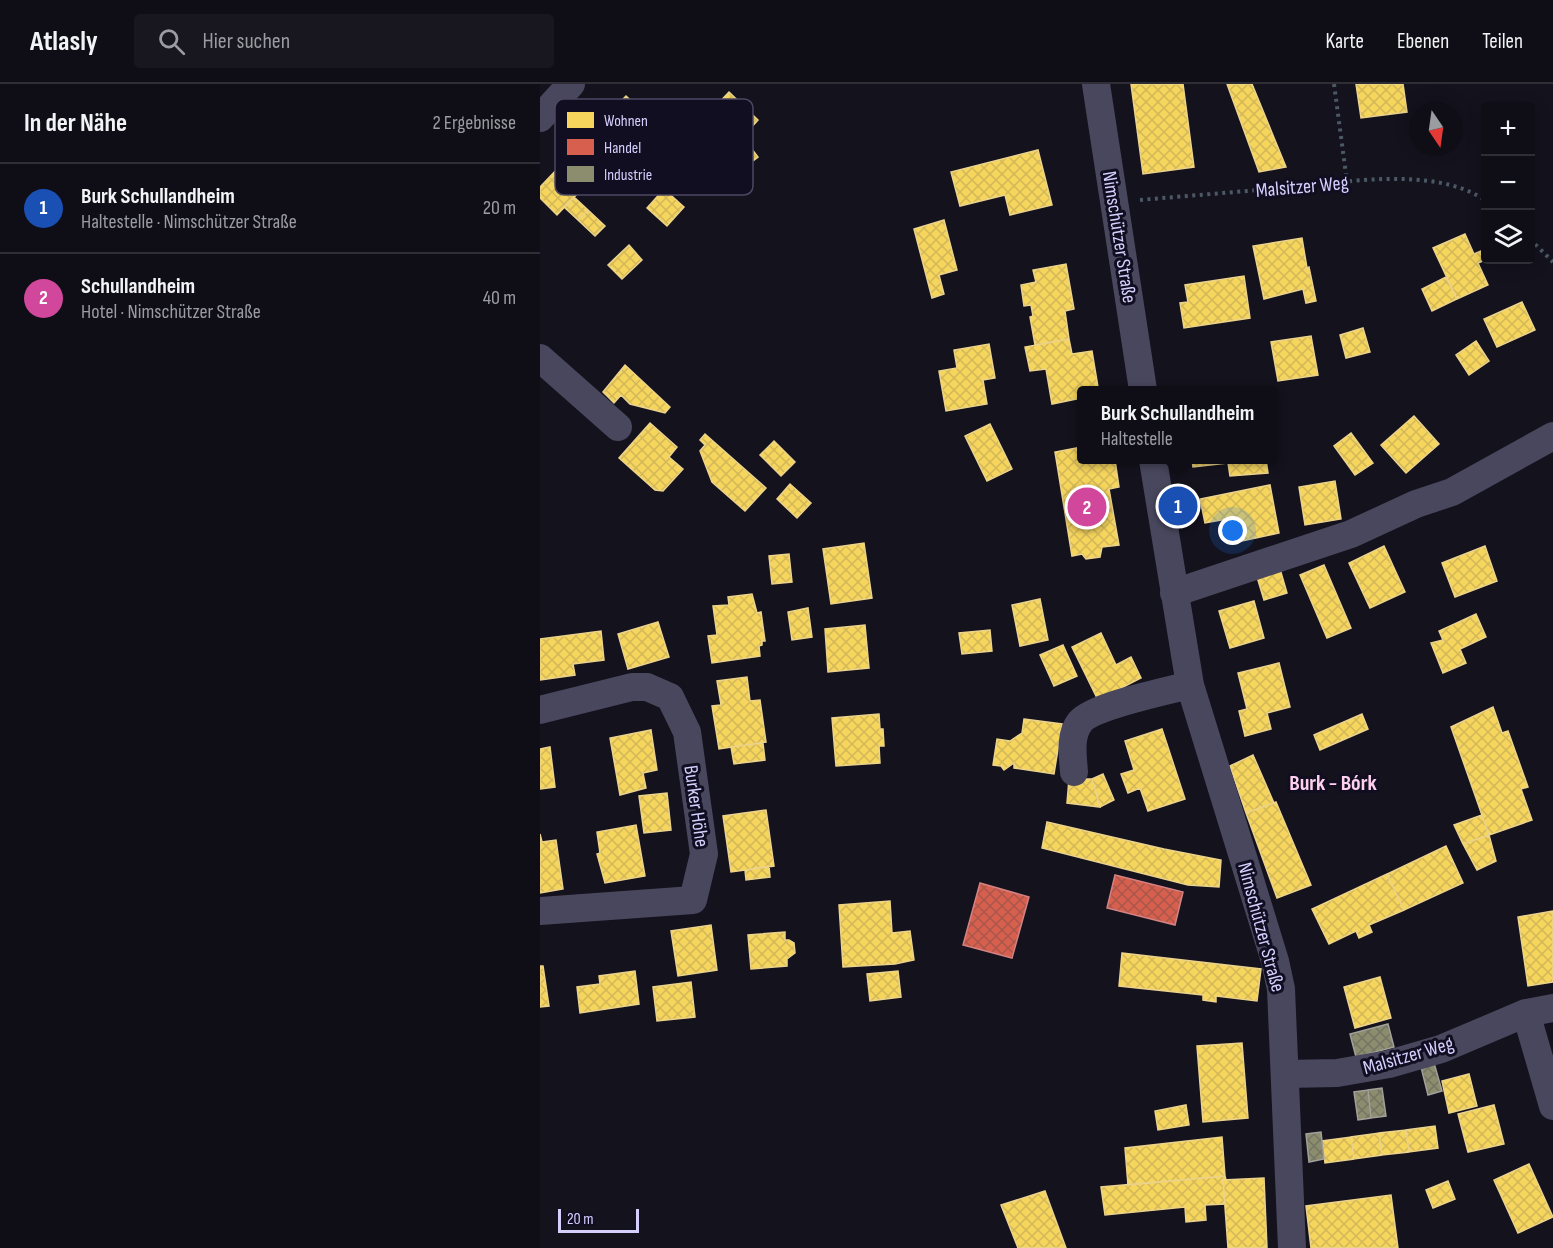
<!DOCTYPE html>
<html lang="de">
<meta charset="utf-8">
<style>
body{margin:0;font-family:"Sofia Sans Condensed",sans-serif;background:#18171f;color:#f1f3f6}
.controls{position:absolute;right:18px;top:18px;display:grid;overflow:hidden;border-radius:6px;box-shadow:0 3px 15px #0003}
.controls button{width:54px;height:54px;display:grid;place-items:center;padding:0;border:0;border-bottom:2px solid #2f2e35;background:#0f0e16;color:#f1f3f6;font:30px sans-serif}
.compass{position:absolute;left:869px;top:18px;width:54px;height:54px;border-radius:50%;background:#0f0e16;box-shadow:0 3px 15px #0003;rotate:167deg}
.scale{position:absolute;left:18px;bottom:15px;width:81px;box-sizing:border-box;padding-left:6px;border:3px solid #d5cffd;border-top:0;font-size:16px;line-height:21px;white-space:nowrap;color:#d5cffd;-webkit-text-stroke:4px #110e21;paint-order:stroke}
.you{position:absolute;left:693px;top:447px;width:21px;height:21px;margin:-15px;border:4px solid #fff;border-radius:50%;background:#1a73e8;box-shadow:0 0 0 9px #1a73e833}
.badge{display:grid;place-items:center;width:39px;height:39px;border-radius:50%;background:#918daf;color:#fff;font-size:20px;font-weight:700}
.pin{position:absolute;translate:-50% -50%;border:3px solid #fff;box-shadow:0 2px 6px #0006}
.popup{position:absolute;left:537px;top:302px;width:201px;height:78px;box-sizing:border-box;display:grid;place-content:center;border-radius:6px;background:#0f0e16;filter:drop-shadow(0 2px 4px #0005);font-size:20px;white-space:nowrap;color:#9b9ca1}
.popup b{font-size:22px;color:#f1f3f6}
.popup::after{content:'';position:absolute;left:50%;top:100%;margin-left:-12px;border:12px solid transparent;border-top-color:#0f0e16}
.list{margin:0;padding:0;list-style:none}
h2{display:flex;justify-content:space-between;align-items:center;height:78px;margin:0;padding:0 24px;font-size:26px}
h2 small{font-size:20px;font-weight:400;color:#9b9ca1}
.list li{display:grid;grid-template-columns:39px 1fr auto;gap:18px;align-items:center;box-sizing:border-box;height:90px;padding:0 24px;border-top:2px solid #2f2e35}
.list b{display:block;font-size:22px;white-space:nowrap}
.list p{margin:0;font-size:20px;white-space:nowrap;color:#9b9ca1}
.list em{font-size:20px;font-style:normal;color:#9b9ca1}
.icon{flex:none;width:33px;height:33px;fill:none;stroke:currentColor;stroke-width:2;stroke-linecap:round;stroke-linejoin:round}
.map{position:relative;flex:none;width:1013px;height:1164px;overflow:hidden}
header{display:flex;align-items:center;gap:36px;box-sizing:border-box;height:84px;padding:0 30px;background:#0f0e16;border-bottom:2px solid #2f2e35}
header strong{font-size:28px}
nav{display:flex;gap:33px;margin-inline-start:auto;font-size:21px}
.search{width:420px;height:54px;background:#18171f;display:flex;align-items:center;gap:15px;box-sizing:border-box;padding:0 21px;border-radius:6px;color:#9b9ca1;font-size:22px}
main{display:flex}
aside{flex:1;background:#0f0e16}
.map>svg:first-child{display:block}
.homes{fill:url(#homes-cross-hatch);stroke:#ecd38c;stroke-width:1.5}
.shops{fill:url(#shops-cross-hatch);stroke:#d68182;stroke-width:1.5}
.industry{fill:url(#industry-cross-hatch);stroke:#a2a099;stroke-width:1.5}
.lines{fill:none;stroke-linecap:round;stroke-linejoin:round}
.path{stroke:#4b5966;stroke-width:4;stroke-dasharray:3 4.5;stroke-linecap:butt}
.minor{stroke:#49475d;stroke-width:28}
.labels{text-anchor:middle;stroke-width:6;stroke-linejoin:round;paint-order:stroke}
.street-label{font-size:20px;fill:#d5cffd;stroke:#110e21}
.quarter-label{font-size:22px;font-weight:bold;fill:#fdd1ed;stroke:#110e21}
.key{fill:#110e21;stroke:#4c4863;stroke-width:1.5}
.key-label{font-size:16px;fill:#d5cffd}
</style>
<header>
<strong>Atlasly</strong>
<div class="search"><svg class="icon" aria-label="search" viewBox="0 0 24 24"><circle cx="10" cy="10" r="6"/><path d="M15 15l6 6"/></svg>Hier suchen</div>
<nav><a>Karte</a><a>Ebenen</a><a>Teilen</a></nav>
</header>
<main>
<aside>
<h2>In der Nähe<small>2 Ergebnisse</small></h2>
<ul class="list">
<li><span class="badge" style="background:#1a4fb4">1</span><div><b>Burk Schullandheim</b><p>Haltestelle · Nimschützer Straße</p></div><em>20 m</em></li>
<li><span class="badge" style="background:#d1479c">2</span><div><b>Schullandheim</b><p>Hotel · Nimschützer Straße</p></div><em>40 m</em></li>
</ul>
</aside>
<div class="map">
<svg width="1013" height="1164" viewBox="0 0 1013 1164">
<defs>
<pattern id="homes-cross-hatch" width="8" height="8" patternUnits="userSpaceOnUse" patternTransform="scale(1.5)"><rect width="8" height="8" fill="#f6d55c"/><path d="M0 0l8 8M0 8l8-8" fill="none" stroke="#d2b759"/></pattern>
<pattern id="shops-cross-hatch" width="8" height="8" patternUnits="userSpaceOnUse" patternTransform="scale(1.5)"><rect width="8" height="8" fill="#d6604d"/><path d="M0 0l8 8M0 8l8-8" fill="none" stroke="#a9564d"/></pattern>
<pattern id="industry-cross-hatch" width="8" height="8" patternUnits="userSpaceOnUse" patternTransform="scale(1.5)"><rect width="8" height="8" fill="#8c8c6e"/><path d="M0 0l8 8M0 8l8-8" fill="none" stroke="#757564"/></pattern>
</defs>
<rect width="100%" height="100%" fill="#14121d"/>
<path class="homes" d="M591 0H643L654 83 603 90Z
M687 0H712L746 83 719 88Z
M816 0H863L867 28 821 34Z
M189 8 218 36 199 57 169 29Z
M86 12 110 34 81 64 57 42Z
M103 41 130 67 119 79 92 53Z
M208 60 218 73 171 109 161 95Z
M498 66 512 121 470 131 465 111 420 122 411 88Z
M130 67 144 80 133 92 119 79Z
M19 83 42 105 17 131 0 114V103Z
M124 105 144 123 127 142 107 124Z
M34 113 48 126 38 136 24 123Z
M48 126 65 142 55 152 38 136Z
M404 136 417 186 399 191 404 210 392 214 374 145Z
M925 150 934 170 941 167 945 176 938 179 948 201 917 215 893 164Z
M762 154 767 184 769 183 776 217 766 219 763 205 724 215 713 162Z
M89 161 102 176 82 195 68 181Z
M526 180 534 225 525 227 529 255 495 261 490 233 493 232 491 221 484 222 481 201 496 198 493 186Z
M704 192 710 234 644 244 640 219 648 218 645 201Z
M906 193 917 215 892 227 882 205Z
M982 218 995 246 957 263 944 235Z
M823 244 830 268 806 274 800 251Z
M771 252 778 291 738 297 731 258Z
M529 255 532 270 552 267 558 303 551 304V306H542V314L512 320 506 285 490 287 485 263Z
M936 257 949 277 929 291 916 271Z
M449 260 455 294 443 296 447 320 406 327 399 287 417 284 414 266Z
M85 281 130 323 125 329 90 320 81 311 74 319 63 308Z
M874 332 899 360 866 389 841 361Z
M110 339 137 363 129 373 143 385 123 407 115 406 79 374Z
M450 340 472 385 447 397 425 352Z
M811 349 833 379 815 391 794 362Z
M165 350 226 404 205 427 172 398 160 367 165 361 160 356Z
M234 357 255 378 241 392 220 371Z
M542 363V376H575L579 403 569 405 579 461 562 463 560 473 546 475 542 470 532 472 515 368Z
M652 376H726L728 389 690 392 688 379 653 383Z
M795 397 801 435 765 441 759 403Z
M250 400 271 419 257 434 237 415Z
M730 401 739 449 692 459 687 435 665 439 660 415Z
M324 459 332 514 291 520 283 465Z
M844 462 865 508 830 524 809 479Z
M945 462 957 497 915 513 902 479Z
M249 470 252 498 232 500 229 472Z
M784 481 811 544 787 554 760 491Z
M740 485 747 509 724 516 717 493Z
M212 510 217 529 221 528 225 557H222V561L219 562 220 572 172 579 168 552 177 551 173 522 189 521 188 513Z
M500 515 508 556 480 562 472 521Z
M714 517 724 554 690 564 679 527Z
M268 524 272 553 252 556 248 528Z
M936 530 946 553 920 565 926 579 903 589 891 559 903 556 899 547Z
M118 538 129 573 88 585 78 550Z
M325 541 329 584 288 588 285 545Z
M450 546 452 567 422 570 419 549Z
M61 547 64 576 33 580 35 591 0 596V555Z
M561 549 576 581 591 573 601 594 558 616 532 563Z
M523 561 537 592 514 602 500 571Z
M739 579 750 623 727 629 731 645 705 652 699 627 707 625 698 589Z
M207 593 210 617 220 616 226 658 179 665 172 622 181 621 177 597Z
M953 623 962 649 968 647 988 703 981 705 992 736 949 751 911 643Z
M339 630 340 645H343L344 662H339L340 679 296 682 292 634Z
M822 630 828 645 780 666 774 651Z
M484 635 522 640 514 690 474 684V679L464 686 461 682 453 681 457 655 470 657 482 649Z
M622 645 645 715 608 727 600 704 588 709 581 690 594 686 585 657Z
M111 646 117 686 103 689 106 704 80 711 70 654Z
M223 659 225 676 194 680 191 663Z
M10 663 15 703 0 705V665Z
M713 671 734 719 706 729 690 682Z
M563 690 574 716 560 723 552 695Z
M529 695H552L560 723 527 719Z
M127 709 131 746 104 749 99 712Z
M736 718 771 801 737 814 706 729Z
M226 726 234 782 191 788 183 732Z
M942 731 949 751 923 760 914 741Z
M507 738 624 765 681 776 679 803 648 801 502 764Z
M96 741 105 792 65 799 57 770 60 769 57 748Z
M0 750 2 758 16 756 23 805 0 809Z
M949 751 956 777 937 786 923 760Z
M906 762 923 799 864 826 847 790Z
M229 782 230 793 206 796 205 786Z
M847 790 864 826 829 841 832 848 819 854 816 847 789 860 772 825Z
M350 817 352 849 370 847 374 876 355 880 303 883 299 821Z
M1013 827V898L988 902 978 833Z
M171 841 177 886 138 892 131 847Z
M245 848V856H249L254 859 255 869 247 875V882L211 885 208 851Z
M582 869 721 885 717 917 676 912V918L663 916V911L579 902Z
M0 882H3L9 922 0 923Z
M95 887 99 920 40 929 37 903 60 900 59 892Z
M358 887 361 913 330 917 327 890Z
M840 893 851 934 815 944 804 903Z
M151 898 155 933 117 937 113 903Z
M702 959 708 1034 663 1038 657 962Z
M929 990 937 1022 909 1029 902 997Z
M646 1021 649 1041 618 1046 615 1027Z
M954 1021 964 1060 928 1068 918 1030Z
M895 1042 898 1064 869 1068 866 1046Z
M866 1046 869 1068 842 1071 839 1049Z
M839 1049 842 1071 814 1075 811 1053Z
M682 1053 685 1092 588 1101 585 1064Z
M811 1053 814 1075 785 1079 782 1057Z
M989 1080 1013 1133 978 1149 954 1096Z
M685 1092 686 1096H683L685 1120 665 1121 666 1136 646 1138 645 1123 565 1131 561 1103Z
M724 1094 727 1164H688L683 1096Z
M908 1097 915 1115 893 1124 886 1106Z
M505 1107 526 1164H478L461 1121Z
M851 1111 858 1164H771L766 1122Z"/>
<path class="shops" d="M575 791 643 808 635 841 567 824Z
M440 799 489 813 472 874 423 861Z"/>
<path class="industry" d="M848 940 854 963 816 973 810 950Z
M894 979 902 1007 888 1011 881 983Z
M842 1004 846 1032 831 1034 828 1006Z
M828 1006 831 1034 818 1036 814 1008Z
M781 1048 784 1075 769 1078 766 1050Z"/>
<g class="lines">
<path class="path" d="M794 0 807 98
M600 116C647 112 695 108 742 104 803 99 892 81 945 116
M990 155 1013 178"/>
<path class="minor" d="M556 0 603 306
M0 34 31 0
M0 274 78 343
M613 376 650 601 735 877 741 905 752 1164
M634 509 811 450 876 420 912 408 1013 352
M0 626 92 603H107L130 613 147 648 164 770 153 816 0 827
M534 688C533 673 529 652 540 638 553 622 627 607 650 601
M986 929 1013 1022
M745 990 797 989 849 980 901 965 986 929 1013 924"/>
</g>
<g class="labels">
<g class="street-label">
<text transform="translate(762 102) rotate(-5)" y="7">Malsitzer Weg</text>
<text transform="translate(580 153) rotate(81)" y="7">Nimschützer Straße</text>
<text transform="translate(157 722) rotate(82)" y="7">Burker Höhe</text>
<text transform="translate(722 843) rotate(75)" y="7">Nimschützer Straße</text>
<text transform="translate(868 971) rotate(-16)" y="7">Malsitzer Weg</text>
</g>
<g class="quarter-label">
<text x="793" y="706">Burk - Bórk</text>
</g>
</g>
<rect x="15" y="15" width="198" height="96" rx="9" class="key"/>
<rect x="27" y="28" width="27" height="16" fill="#f6d55c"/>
<rect x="27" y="55" width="27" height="16" fill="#d6604d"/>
<rect x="27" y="82" width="27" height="16" fill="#8c8c6e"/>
<g class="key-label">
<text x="64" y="42">Wohnen</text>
<text x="64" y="69">Handel</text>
<text x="64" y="96">Industrie</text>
</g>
</svg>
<div class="controls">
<button>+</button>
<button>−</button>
<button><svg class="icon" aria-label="layers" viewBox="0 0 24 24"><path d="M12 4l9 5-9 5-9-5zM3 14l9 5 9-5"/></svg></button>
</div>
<svg class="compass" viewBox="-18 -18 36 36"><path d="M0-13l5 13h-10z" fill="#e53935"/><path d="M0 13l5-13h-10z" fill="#9b9ca1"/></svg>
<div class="scale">20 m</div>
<div class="you"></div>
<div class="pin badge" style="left:638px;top:422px;background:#1a4fb4">1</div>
<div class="popup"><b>Burk Schullandheim</b>Haltestelle</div>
<div class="pin badge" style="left:547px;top:423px;background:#d1479c">2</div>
</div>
</main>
